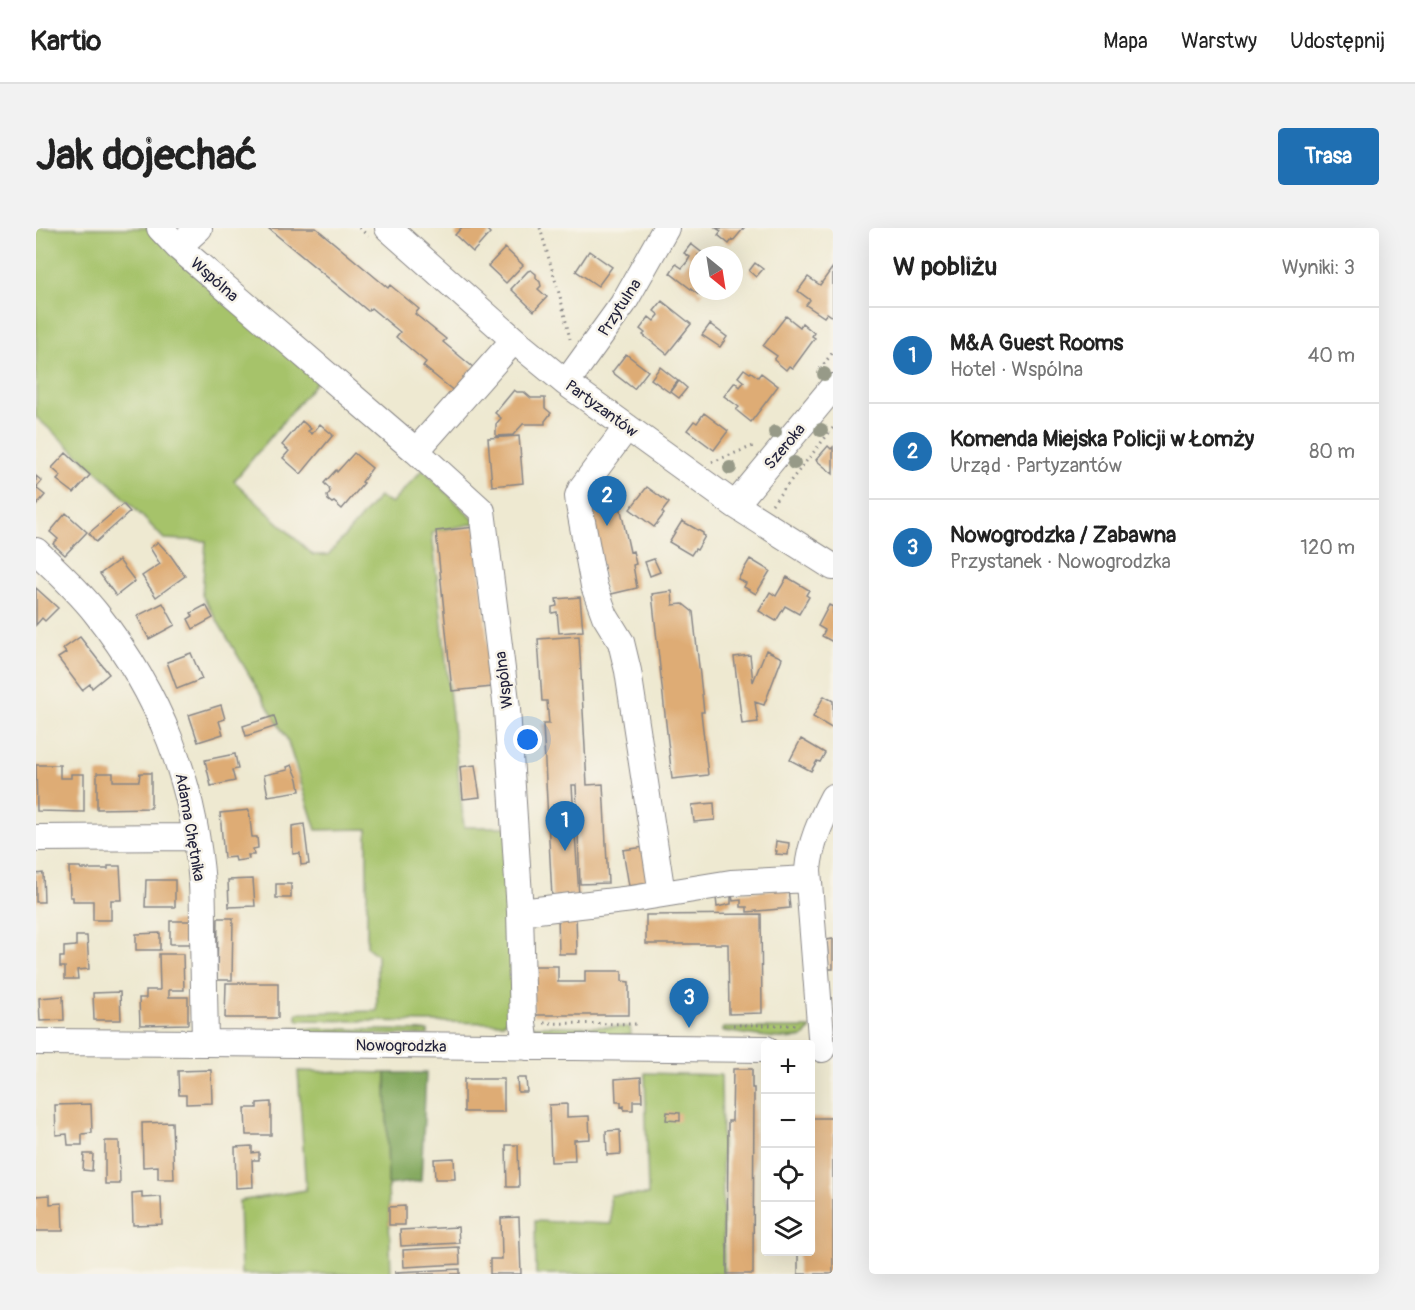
<!DOCTYPE html>
<html lang="pl">
<meta charset="utf-8">
<style>
body{margin:0;font-family:Pangolin,sans-serif;background:#f2f2f2;color:#222}
.controls{position:absolute;right:18px;bottom:18px;display:grid;overflow:hidden;border-radius:6px;box-shadow:0 6px 24px #0002}
.controls button{width:54px;height:54px;display:grid;place-items:center;padding:0;border:0;border-bottom:2px solid #e0e0e0;background:#fff;color:#222;font:30px sans-serif}
.compass{position:absolute;left:653px;top:18px;width:54px;height:54px;border-radius:50%;background:#fff;box-shadow:0 6px 24px #0002;rotate:150deg}
.you{position:absolute;left:492px;top:512px;width:21px;height:21px;margin:-15px;border:4px solid #fff;border-radius:50%;background:#1a73e8;box-shadow:0 0 0 9px #1a73e833}
.badge{display:grid;place-items:center;width:39px;height:39px;border-radius:50%;background:#1f6fb2;color:#fff;font-size:20px;font-weight:700}
.pin{position:absolute;translate:-50% -50px;filter:drop-shadow(0 2px 3px #0008)}
.pin::after{content:'';position:absolute;top:32px;width:21px;height:18px;background:inherit;clip-path:polygon(0 0,100% 0,50% 100%)}
.list{margin:0;padding:0;list-style:none}
h2{display:flex;justify-content:space-between;align-items:center;height:78px;margin:0;padding:0 24px;font-size:26px}
h2 small{font-size:20px;font-weight:400;color:#767676}
.list li{display:grid;grid-template-columns:39px 1fr auto;gap:18px;align-items:center;box-sizing:border-box;height:96px;padding:0 24px;border-top:2px solid #e0e0e0}
.list b{display:block;font-size:22px;white-space:nowrap}
.list p{margin:0;font-size:20px;white-space:nowrap;color:#767676}
.list em{font-size:20px;font-style:normal;color:#767676}
.icon{flex:none;width:33px;height:33px;fill:none;stroke:currentColor;stroke-width:2;stroke-linecap:round;stroke-linejoin:round}
.map{position:relative;flex:none;width:797px;height:1046px;overflow:hidden;border-radius:6px}
header{display:flex;align-items:center;gap:36px;box-sizing:border-box;height:84px;padding:0 30px;background:#fff;border-bottom:2px solid #e0e0e0}
header strong{font-size:28px}
nav{display:flex;gap:33px;margin-inline-start:auto;font-size:21px}
.intro{display:flex;align-items:center;justify-content:space-between;box-sizing:border-box;height:144px;padding:0 36px}
h1{margin:0;font-size:42px}
.button{padding:15px 27px;border-radius:6px;background:#1f6fb2;color:#fff;font-size:21px;font-weight:700}
main{display:flex;gap:36px;padding:0 36px}
aside{flex:1;background:#fff;border-radius:6px;box-shadow:0 6px 24px #0002}
.map>svg:first-child{display:block}
.green{fill:#a6c36b;stroke:#647253;stroke-width:1.5}
.forest{fill:#84a95f;stroke:#53664d;stroke-width:1.5}
.building{fill:#deac75}
.lines{fill:none;stroke-linecap:round;stroke-linejoin:round}
.minor-casing{stroke:#888686;stroke-width:28}
.path{stroke:#888686;stroke-width:3;stroke-dasharray:1.5 4.5;stroke-linecap:butt}
.minor{stroke:#fff;stroke-width:26}
.tree{fill:#979a88}
.labels{text-anchor:middle;stroke-width:5;stroke-linejoin:round;paint-order:stroke}
.street-label{font-size:16px;fill:#22223b;stroke:#f7f3e8}
</style>
<header>
<strong>Kartio</strong>
<nav><a>Mapa</a><a>Warstwy</a><a>Udostępnij</a></nav>
</header>
<div class="intro"><h1>Jak dojechać</h1><a class="button">Trasa</a></div>
<main>
<div class="map">
<svg width="797" height="1046" viewBox="0 0 797 1046">
<rect width="100%" height="100%" fill="#f7f3e8"/>
<filter id="ink" filterUnits="userSpaceOnUse"><feTurbulence type="fractalNoise" baseFrequency=".0167" numOctaves="2"/><feDisplacementMap in="SourceGraphic" scale="12" xChannelSelector="R" yChannelSelector="G"/><feConvolveMatrix kernelMatrix="1 2 1 2 8 2 1 2 1" color-interpolation-filters="sRGB"/></filter>
<filter id="wash" filterUnits="userSpaceOnUse"><feTurbulence type="fractalNoise" baseFrequency=".008" numOctaves="4" result="noise"/><feDisplacementMap in="SourceGraphic" scale="24" xChannelSelector="R" yChannelSelector="G"/><feGaussianBlur stdDeviation="1.35" result="paint"/><feColorMatrix in="noise" values="0 0 0 0 0 0 0 0 0 0 0 0 0 0 0 0 0 1.4 0 .05"/><feComposite in="paint" operator="in"/></filter>
<g filter="url(#wash)">
<rect width="100%" height="100%" fill="#eee9d1"/>
<path class="green" d="M0 0H112L282 152 198 253 277 327H292L343 269 356 275 387 241 441 295 396 304 428 599H472L479 786 467 795 261 792V785L341 783V727L331 719V601L280 602 251 511 166 367 170 313 128 311 76 257 0 189Z
M496 798 594 799 595 805 594 807 577 809 502 806Z
M255 800 392 803V807L257 806 255 803Z
M687 800H775C773 802 771 806 769 808 757 815 702 805 686 803Z
M262 843 350 845 352 957 355 1046H205L203 973 270 962Z
M609 845 685 847 688 1046H500L499 993 575 996 574 967H612Z"/>
<path class="forest" d="M350 845H390L385 953 352 957Z"/>
<g id="blocks">
<path class="building" d="M232 0H280L352 60 354 57 383 81 379 86 410 111 407 114 438 140 419 164 387 138 390 134 360 109 364 104 335 80 332 83Z
M425 0H449L454 5 437 24 419 7Z
M680 0H708L697 13 696 12 693 16 682 7 685 3Z
M655 16 669 27H662V63H668L664 68 634 45 640 36 646 40 651 34 654 29 648 25Z
M469 20 487 37 470 55 452 38Z
M553 23 576 39 562 58 540 43Z
M719 35 727 41 720 49 713 43Z
M797 39V89L791 85 788 89 770 77 774 72 762 63 772 49 784 57Z
M495 42 500 46V50L504 54 505 58 502 61 511 69 498 83 475 61 492 43Z
M626 73 655 96 631 126 607 107 609 105 604 101 613 89 618 93 623 87 618 83Z
M750 88 764 99 766 95 778 105 776 108 779 110 757 140 753 138 750 142 738 132 741 128 727 118Z
M674 96 691 109 684 119 666 107Z
M590 126 612 143 598 161 576 144Z
M624 139 642 153 633 164 615 151Z
M708 141 714 145 715 144 722 149 725 145 742 158 715 194 700 182 703 179 688 168 699 154 704 159 708 154 702 149Z
M643 153 651 160 643 170 635 164Z
M478 162 481 164H488L495 170H509V180L515 185 509 193V196H487L477 207 460 208V196L465 190 459 185Z
M668 185 692 203 678 222 651 202 658 193 661 195Z
M266 193 275 201 272 203 276 206 284 196 297 207 265 246 247 230 253 223 246 217Z
M483 208 487 255 456 258 452 210Z
M792 218 795 221 797 219V246L780 232Z
M30 225 54 247 38 265 21 252 25 248 16 240Z
M318 225 336 240 326 254 328 255 306 281 298 274 296 275 292 272 291 268 294 264 293 260 288 255 300 242 301 244Z
M0 248 6 253 0 260 9 267 0 278Z
M611 259 633 275 626 284 628 286 618 299 594 281Z
M581 264 594 324 597 323 600 336 597 337 601 360 571 367 550 271Z
M87 276 94 284 60 314 53 305Z
M30 285 51 304 29 327 17 316 22 311 14 304Z
M646 293 667 305V307L669 308 661 322 659 321 655 327 633 314Z
M440 299 456 459 416 463 400 303Z
M122 314 135 328 149 348 120 369 106 348 124 336 114 320Z
M618 331 624 344 614 348 609 334Z
M714 331 734 343 720 366 708 359 710 355 702 351Z
M83 332 99 353 80 368 64 346Z
M751 349 773 362 770 367 773 369 763 386 749 378 740 393 723 383 734 364 740 368Z
M0 360 22 380 9 393 6 390 0 397Z
M636 363 637 377 647 376 657 384 668 484H665L672 547 636 551 616 366Z
M544 369 547 403 523 405 521 384 516 385V379L521 378 520 371Z
M127 375 139 397 113 411 101 388Z
M170 377 177 390 157 401 152 391 157 388 155 385Z
M793 377 797 379V414L786 408 789 402 782 398Z
M543 408 551 557 567 556 572 655 544 656 540 557H536L543 668 516 669 507 496H513L511 473H506L502 411Z
M44 409 73 446 56 460 54 456 46 462 22 430 30 425 27 421Z
M730 422 746 430 728 477 719 474 722 494 706 496 698 429 714 427 717 454Z
M155 425 166 451 141 461 131 434Z
M788 468 797 473V501L777 489Z
M185 477 189 491 183 493 187 506 162 514 153 487Z
M238 488 241 498 210 508 207 498Z
M765 511 789 525 784 534 781 533 775 543 754 532Z
M199 526 202 541 196 542 199 553 175 558 169 532Z
M0 537H24V550H35V546H48V584L1 583Z
M256 537 262 551 264 563 232 568 228 547 252 542 251 539Z
M439 537 444 569 427 571 424 539Z
M61 545H77V553H103L104 545H115V580L61 581Z
M678 575 679 592 658 594 656 577Z
M213 582 216 609H221L222 620 217 621 218 627H212L213 631 200 633 199 629 188 630 184 585Z
M268 596 273 636 265 637 264 625 257 626 256 598Z
M740 613 753 615 752 627 740 626 741 623H739Z
M609 619 615 655 593 658 587 622Z
M72 638H84L86 672H75V692H57V673H37V669H34L33 639H44L45 641H72Z
M7 645 8 674H0V646Z
M217 651 219 678 193 679 192 652Z
M110 652H139V679H109Z
M240 656H255V670H240Z
M752 660 754 680 711 684V679H705V672L697 673 696 666Z
M695 667V676L681 679 680 669Z
M522 685H540L541 726H523Z
M725 686 726 785 693 786 692 716H610V687Z
M182 690H197L196 752H181Z
M134 693H155V716H134Z
M124 705V722H100V706Z
M40 708H51L53 741 41 742 42 751H29V739H24V729H28V719L40 718Z
M797 711V741H793L791 712Z
M123 726H147L148 762H133V769H152V796L104 797 103 770H110V762H124Z
M497 738H522V754H549V743H586V753L593 754V787H497Z
M190 755H242V790H189Z
M84 764 85 792H58L57 765Z
M27 768 28 792 4 793 3 770Z
M697 841H716V860H718L717 1046H691L692 893H696Z
M175 842 176 875 150 876V867H143L142 843Z
M605 849 606 873H597V882H588V878L585 879V874H580L579 851Z
M481 850H490L491 864H482Z
M428 851H468V884H428Z
M235 874V907H210L209 880H221V875Z
M55 876 56 905 46 906V917H32L31 906 20 907 19 877Z
M531 876V889L553 888 554 911 538 912 539 933 515 934 513 877Z
M631 884 644 885V893L630 892Z
M774 890H797V1046H762V1024H774Z
M136 894 138 951H122V938L107 939 106 895Z
M584 902 585 926 571 927 570 903Z
M69 913H83L84 956H69Z
M470 917H482L483 959H471Z
M216 918V925L223 924V932H216L217 959 200 960 199 919Z
M48 926H57L56 943 47 942Z
M418 930 419 951H399L398 931Z
M106 964V970L125 969 126 996 97 997 96 965Z
M14 967V976L26 975 27 1003H0V968Z
M369 978V997H353V979Z
M483 989 485 1046H454V1031H466L465 990Z
M422 999 423 1015 365 1018 364 1002Z
M423 1019 424 1036 368 1039 367 1022Z
M424 1041V1046H359V1044Z"/>
</g>
</g>
<g filter="url(#ink)">
<use href="#blocks" fill-opacity="0" stroke="#888686" stroke-width="1.5"/>
<g class="lines">
<g class="minor-casing">
<path id="minor" d="M124 0 142 19 163 0
M352 0 485 118 530 155 699 277 797 339
M142 19 380 223 446 283 471 481 484 684 487 795 490 819
M530 155 587 76 630 0
M591 199 545 261 542 268 543 277 558 358 569 388 585 414 592 443 626 666
M380 223 478 112
M699 277 797 159
M0 323C21 343 42 362 60 385 124 466 158 553 166 656 167 672 167 689 167 706 168 742 168 778 169 815
M0 610 160 609
M484 684 596 671 695 655 772 651
M0 814 169 815 730 821
M786 821 772 642C774 616 785 592 797 569"/>
</g>
<path class="path" d="M323 0 332 8
M504 0 525 72 534 111
M784 141 797 124
M676 234 720 217
M736 276 797 200
M508 795 600 796V800
M697 797H762"/>
<use href="#minor" class="minor"/>
</g>
<g class="tree">
<circle cx="788" cy="146" r="7"/>
<circle cx="785" cy="202" r="7"/>
<circle cx="739" cy="204" r="7"/>
<circle cx="758" cy="235" r="7"/>
<circle cx="694" cy="240" r="7"/>
</g>
</g>
<g class="labels">
<g class="street-label">
<text transform="translate(179 51) rotate(41)" y="6">Wspólna</text>
<text transform="translate(583 79) rotate(-57)" y="6">Przytulna</text>
<text transform="translate(566 180) rotate(36)" y="6">Partyzantów</text>
<text transform="translate(748 218) rotate(-50)" y="6">Szeroka</text>
<text transform="translate(467 452) rotate(-97)" y="6">Wspólna</text>
<text transform="translate(155 599) rotate(80)" y="6">Adama Chętnika</text>
<text transform="translate(365 817) rotate(1)" y="6">Nowogrodzka</text>
</g>
</g>
</svg>
<div class="controls">
<button>+</button>
<button>−</button>
<button><svg class="icon" aria-label="locate" viewBox="0 0 24 24"><circle cx="12" cy="12" r="6"/><path d="M12 2v4M12 18v4M2 12h4M18 12h4"/></svg></button>
<button><svg class="icon" aria-label="layers" viewBox="0 0 24 24"><path d="M12 4l9 5-9 5-9-5zM3 14l9 5 9-5"/></svg></button>
</div>
<svg class="compass" viewBox="-18 -18 36 36"><path d="M0-13l5 13h-10z" fill="#e53935"/><path d="M0 13l5-13h-10z" fill="#767676"/></svg>
<div class="you"></div>
<div class="pin badge" style="left:529px;top:623px">1</div>
<div class="pin badge" style="left:571px;top:298px">2</div>
<div class="pin badge" style="left:653px;top:800px">3</div>
</div>
<aside>
<h2>W pobliżu<small>Wyniki: 3</small></h2>
<ul class="list">
<li><span class="badge">1</span><div><b>M&amp;A Guest Rooms</b><p>Hotel · Wspólna</p></div><em>40 m</em></li>
<li><span class="badge">2</span><div><b>Komenda Miejska Policji w Łomży</b><p>Urząd · Partyzantów</p></div><em>80 m</em></li>
<li><span class="badge">3</span><div><b>Nowogrodzka / Zabawna</b><p>Przystanek · Nowogrodzka</p></div><em>120 m</em></li>
</ul>
</aside>
</main>
